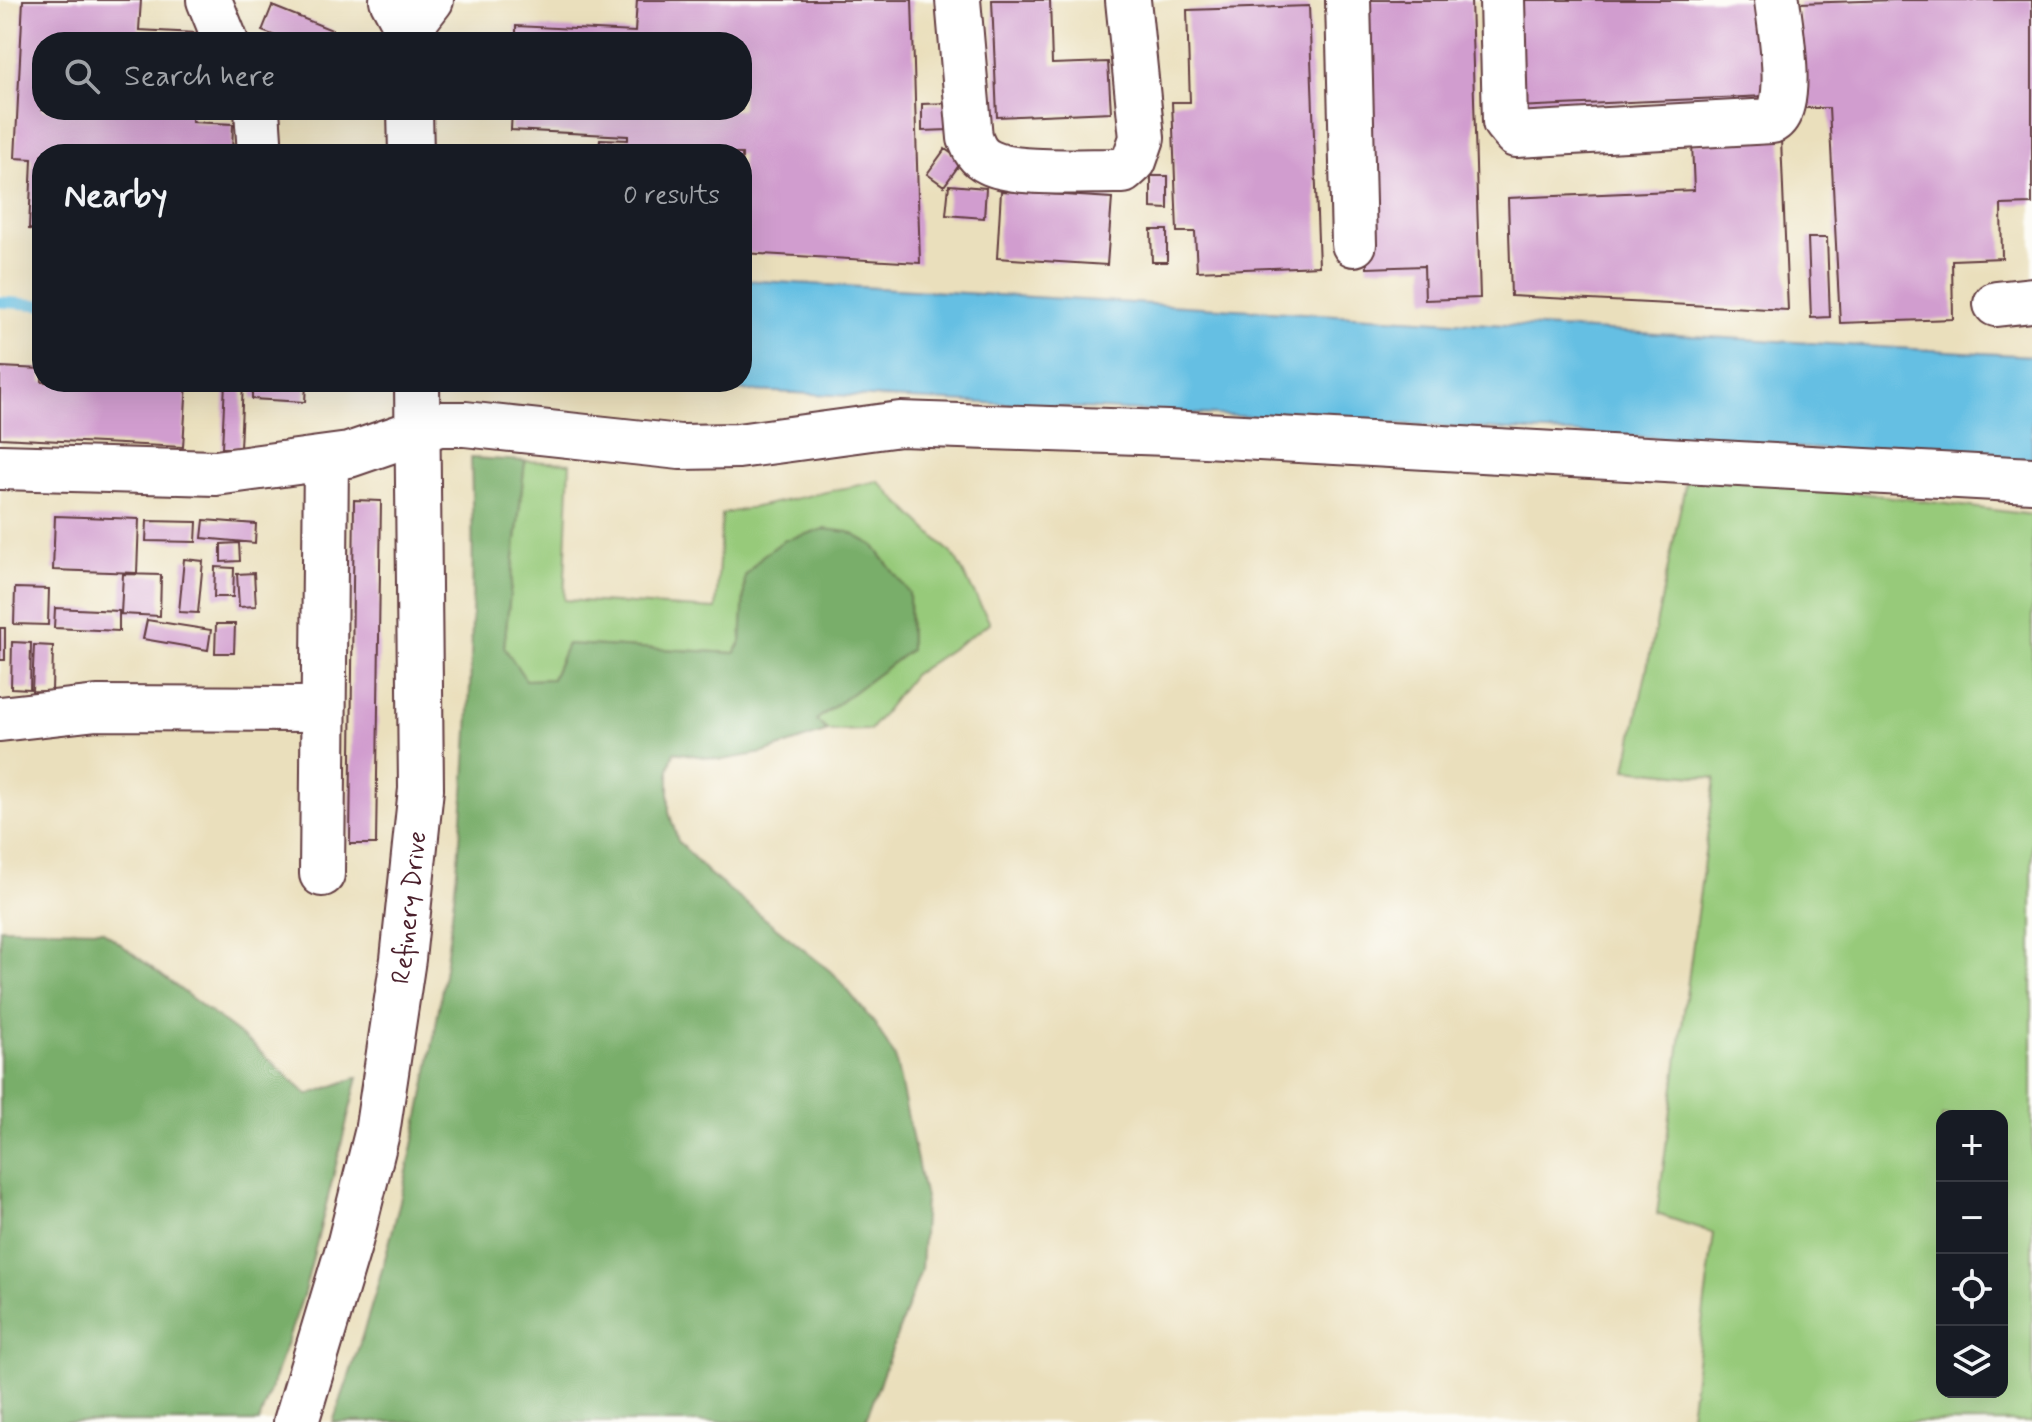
<!DOCTYPE html>
<meta charset="utf-8">
<style>
body{margin:0;font-family:Mynerve,sans-serif;background:#20242c;color:#f1f3f6}
.controls{position:absolute;right:24px;bottom:24px;display:grid;overflow:hidden;border-radius:16px;box-shadow:0 8px 32px #0002}
.controls button{width:72px;height:72px;display:grid;place-items:center;padding:0;border:0;border-bottom:2px solid #363941;background:#171b24;color:#f1f3f6;font:40px sans-serif}
.list{margin:0;padding:0;list-style:none}
h2{display:flex;justify-content:space-between;align-items:center;height:104px;margin:0;padding:0 32px;font-size:34px}
h2 small{font-size:26px;font-weight:400;color:#9ea1a6}
.icon{flex:none;width:44px;height:44px;fill:none;stroke:currentColor;stroke-width:2;stroke-linecap:round;stroke-linejoin:round}
.map{position:relative;flex:none;width:2032px;height:1422px;overflow:hidden}
.search{position:absolute;background:#171b24;box-shadow:0 8px 32px #0002;left:32px;top:32px;width:720px;height:88px;display:flex;align-items:center;gap:20px;box-sizing:border-box;padding:0 28px;border-radius:32px;color:#9ea1a6;font-size:30px}
.panel{position:absolute;background:#171b24;box-shadow:0 8px 32px #0002;left:32px;top:144px;width:720px;height:248px;border-radius:32px}
.map>svg:first-child{display:block}
.green{fill:#97ca7a;stroke:#707452;stroke-width:2;fill-rule:evenodd}
.forest{fill:#79ae6a;stroke:#62664a;stroke-width:2}
.water{fill:#65bfe3;stroke:#586f87;stroke-width:2}
.lines{fill:none;stroke-linecap:round;stroke-linejoin:round}
.stream{stroke:#65bfe3;stroke-width:11}
.building{fill:#d19dcf}
.minor-casing{stroke:#623c41;stroke-width:48}
.minor{stroke:#fff;stroke-width:44}
.labels{text-anchor:middle;stroke-width:6;stroke-linejoin:round;paint-order:stroke}
.street-label{font-size:26px;fill:#4a1f2b;stroke:#fdfcf7}
</style>
<div class="map">
<svg width="2032" height="1422" viewBox="0 0 2032 1422">
<rect width="100%" height="100%" fill="#fdfcf7"/>
<filter id="ink" filterUnits="userSpaceOnUse"><feTurbulence type="fractalNoise" baseFrequency=".0125" numOctaves="2"/><feDisplacementMap in="SourceGraphic" scale="16" xChannelSelector="R" yChannelSelector="G"/><feConvolveMatrix kernelMatrix="1 2 1 2 8 2 1 2 1" color-interpolation-filters="sRGB"/></filter>
<filter id="wash" filterUnits="userSpaceOnUse"><feTurbulence type="fractalNoise" baseFrequency=".006" numOctaves="4" result="noise"/><feDisplacementMap in="SourceGraphic" scale="32" xChannelSelector="R" yChannelSelector="G"/><feGaussianBlur stdDeviation="1.8" result="paint"/><feColorMatrix in="noise" values="0 0 0 0 0 0 0 0 0 0 0 0 0 0 0 0 0 1.4 0 .05"/><feComposite in="paint" operator="in"/></filter>
<g filter="url(#wash)">
<rect width="100%" height="100%" fill="#eadfbc"/>
<path class="green" d="M525 461 570 463 564 600 716 609 722 514 878 481 955 557 990 623 913 675 870 730 828 731 815 721 910 650 909 593 873 545 746 576 741 642 735 653 567 644 552 679 525 680 504 647Z
M1688 471 2032 515V1422H1689L1714 1233 1657 1214 1715 778 1626 769ZM1942 1116H2002V1392H1942Z"/>
<path class="forest" d="M471 458 525 461 504 647 526 680 552 679 567 644 735 653 741 642 745 576 762 556 785 540 824 529 849 532 873 545 909 593 910 650 816 720 828 731 763 753 722 760 674 752 669 769V812L678 841 707 872 835 975 875 1024 895 1057 925 1198 921 1270 865 1422H333C446 1112 481 785 471 458Z
M0 928 102 930 252 1044 308 1095 358 1077 304 1293 259 1422H0Z"/>
<path class="water" d="M742 280 2032 356V464L1643 437 578 382H742Z"/>
<g class="lines">
<path class="stream" d="M0 302 42 305"/>
</g>
<g id="blocks">
<path class="building" d="M23 0H141L139 30 196 33V42H42V110H192V122L233 124 232 154H42V230L29 229 32 159 15 158Z
M637 0H912L920 263 742 253V154H599L600 139 628 140V136L511 130 512 110H742V42H516V26L635 32Z
M992 0H1050L1052 64 1108 62 1111 112 997 117Z
M1358 0H1471L1480 298 1425 300 1424 266 1367 268Z
M1508 0H1762L1766 96 1513 107Z
M1895 0H2032V204L2001 205 2002 258 1952 260 1953 319 1840 323 1829 108H1802L1799 3Z
M272 6 332 30 327 42H291L262 31Z
M1309 6 1319 266 1197 271 1195 232H1177L1172 102H1190L1187 10Z
M949 103V130L922 131V104Z
M1781 139 1788 310 1511 296 1508 198 1694 190 1692 143Z
M945 149 962 161 944 186 927 174Z
M1151 176H1168V209L1151 208Z
M949 185 986 188 984 218 946 215Z
M1001 191 1112 198 1107 265 997 258Z
M1151 230H1167V262H1152Z
M1808 238H1827L1830 317 1811 318Z
M0 367 42 369V382H187L183 447 0 438Z
M225 382 243 383 240 448H222Z
M252 382 306 384 305 402 252 399Z
M354 500 381 501 376 844H350Z
M55 516 139 519 137 573 53 570Z
M204 520 256 524 255 543 202 538Z
M147 521 197 522 196 542 146 541Z
M239 543 240 561 221 562V544Z
M184 559 203 561 198 613 179 612Z
M215 567 234 568 233 597H214Z
M254 573 256 606 239 607 237 574Z
M123 574 161 575 160 616 121 614Z
M15 588 49 589 48 625 14 624Z
M55 608 119 611V631L54 628Z
M147 620 211 630 208 650 143 639Z
M216 624H235L234 653H215Z
M0 628H5V660H0Z
M12 642 31 643 30 689 11 688Z
M34 645 53 646 52 692 32 691Z"/>
</g>
</g>
<g filter="url(#ink)">
<use href="#blocks" fill-opacity="0" stroke="#623c41" stroke-width="2"/>
<g class="lines">
<g class="minor-casing">
<g id="minor">
<path d="M209 0 226 42"/>
<path d="M392 0 408 30 431 0"/>
<path d="M958 0 970 138C974 149 978 157 989 162 1016 176 1090 170 1123 171L1134 161 1142 138 1128 0"/>
<path d="M1348 0 1354 244"/>
<path d="M1502 0 1505 122 1516 135 1772 121C1795 107 1780 27 1777 0"/>
<path d="M257 110 260 154"/>
<path d="M410 110 411 154"/>
<path d="M1996 304 2032 300"/>
<path d="M0 467 216 473 349 455 439 424H465L680 447 738 446 900 424 1168 433 2032 480"/>
<path d="M0 719 97 708 323 709"/>
<path d="M322 874 326 459"/>
<path id="s1" d="M296 1422 350 1242 377 1133 403 959 421 789 417 382"/>
</g>
</g>
<use href="#minor" class="minor"/>
</g>
</g>
<g class="labels">
<g class="street-label">
<text dy="9" stroke="none"><textPath href="#s1" startOffset="528">Refinery Drive</textPath></text>
</g>
</g>
</svg>
<div class="controls">
<button>+</button>
<button>−</button>
<button><svg class="icon" aria-label="locate" viewBox="0 0 24 24"><circle cx="12" cy="12" r="6"/><path d="M12 2v4M12 18v4M2 12h4M18 12h4"/></svg></button>
<button><svg class="icon" aria-label="layers" viewBox="0 0 24 24"><path d="M12 4l9 5-9 5-9-5zM3 14l9 5 9-5"/></svg></button>
</div>
<div class="search"><svg class="icon" aria-label="search" viewBox="0 0 24 24"><circle cx="10" cy="10" r="6"/><path d="M15 15l6 6"/></svg>Search here</div>
<section class="panel">
<h2>Nearby<small>0 results</small></h2>
<ul class="list">
</ul>
</section>
</div>
